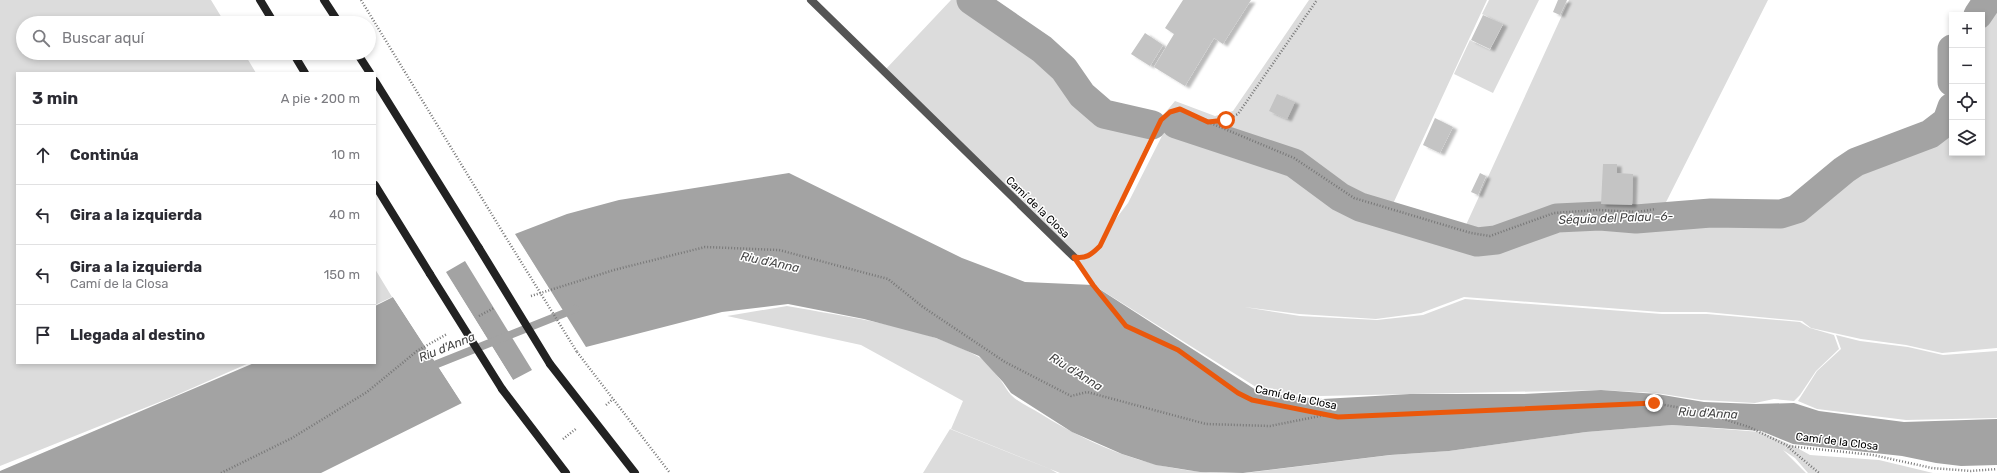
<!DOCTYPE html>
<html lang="es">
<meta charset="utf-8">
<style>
body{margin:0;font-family:Rubik,sans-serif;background:#f7f7f7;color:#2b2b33}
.controls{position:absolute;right:12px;top:12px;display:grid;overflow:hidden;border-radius:0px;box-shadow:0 2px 6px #0003}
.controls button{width:36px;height:36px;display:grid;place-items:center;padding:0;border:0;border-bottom:1px solid #e1e1e2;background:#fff;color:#2b2b33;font:20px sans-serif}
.stop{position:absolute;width:12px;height:12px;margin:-9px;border:3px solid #ea580c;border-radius:50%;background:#fff}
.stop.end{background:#ea580c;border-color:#fff;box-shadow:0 1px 4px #0008}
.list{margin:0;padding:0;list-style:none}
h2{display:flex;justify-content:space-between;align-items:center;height:52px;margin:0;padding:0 16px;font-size:17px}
h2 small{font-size:13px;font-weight:400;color:#7c7c81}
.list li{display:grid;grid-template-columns:26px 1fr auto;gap:12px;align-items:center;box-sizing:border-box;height:60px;padding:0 16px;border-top:1px solid #e1e1e2}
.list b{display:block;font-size:15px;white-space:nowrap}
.list p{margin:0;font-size:13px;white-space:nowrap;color:#7c7c81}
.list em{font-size:13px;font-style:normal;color:#7c7c81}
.icon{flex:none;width:22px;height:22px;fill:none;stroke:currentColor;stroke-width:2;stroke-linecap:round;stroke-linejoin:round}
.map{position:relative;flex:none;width:1997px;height:473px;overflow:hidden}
.search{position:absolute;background:#fff;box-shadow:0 2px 6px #0003;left:16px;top:16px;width:360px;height:44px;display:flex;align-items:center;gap:10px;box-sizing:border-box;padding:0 14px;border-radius:22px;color:#7c7c81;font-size:15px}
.panel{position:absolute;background:#fff;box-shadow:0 2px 6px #0003;left:16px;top:72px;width:360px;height:292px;border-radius:0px}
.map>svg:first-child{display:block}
.green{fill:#dcdcdc}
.water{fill:#a3a3a3}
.pier{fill:#fff}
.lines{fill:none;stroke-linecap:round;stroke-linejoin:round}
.stream{stroke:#a3a3a3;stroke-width:8}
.canal{stroke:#a3a3a3;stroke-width:29}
.building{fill:#c4c4c4;filter:url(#shadow)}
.path{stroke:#777;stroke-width:2.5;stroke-dasharray:1 2;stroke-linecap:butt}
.street{stroke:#555;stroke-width:8}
.secondary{stroke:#222;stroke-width:8}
.path-bridge{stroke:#777;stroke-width:2.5;stroke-dasharray:1 2;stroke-linecap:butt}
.secondary-bridge{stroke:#222;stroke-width:8}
.route{stroke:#ea580c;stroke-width:5}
.labels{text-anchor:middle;stroke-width:3;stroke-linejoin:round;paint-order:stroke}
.street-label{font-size:11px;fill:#000;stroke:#fff}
.water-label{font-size:12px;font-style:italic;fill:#444;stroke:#fff}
</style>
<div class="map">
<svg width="1997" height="473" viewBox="0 0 1997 473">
<defs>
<filter id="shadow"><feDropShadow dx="4.5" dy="2.5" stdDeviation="1" flood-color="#0004"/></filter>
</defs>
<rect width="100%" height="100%" fill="#fff"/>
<path class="green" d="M0 0H211L225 23H23V53H244L256 73H17V363H249L172 397 0 466Z
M951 0H963L1030 47 1060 70 1072 56C1072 78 1093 95 1111 104 1124 112 1143 115 1158 120L1098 246 1105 233 1128 203 1166 128 1159 120 1175 101 1215 116 1233 111 1309 0H1487L1392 206 1360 195 1339 181 1290 164 1339 199 1360 209 1460 238 1569 0H1768L1658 218 1640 220 1710 215 1781 216 1797 211 1856 163 1931 135 1948 121 1952 111V153H1982V15H1980L1989 0H1997V348L1942 353 1906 345 1861 339 1811 328 1802 321 1706 312H1660L1464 297 1421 313 1376 319 1299 314 1244 307 1300 316 1377 320 1423 315 1465 299 1662 314H1707L1800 322 1810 328 1834 335 1839 349 1816 371 1800 395 1794 401 1774 399 1755 403 1701 400 1656 393 1601 390 1321 396 1288 394 1256 387 1090 283 1073 258 885 70Z
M1489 0H1539L1493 93 1454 74 1470 40 1490 50 1503 25 1482 14Z
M375 269 392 297 375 305Z
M787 306C847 317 923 326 977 356 986 360 996 374 1002 382 1005 386 1007 391 1011 395 1019 403 1032 408 1041 414 1097 449 1157 472 1224 473H1060L951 429 963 401 861 345 727 316Z
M1836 335 1860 341 1908 347 1943 355 1997 351V418L1906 420 1817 409 1798 401 1817 371 1841 349Z
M1672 425 1761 432 1789 444 1784 450 1790 444 1810 455 1879 460 1933 473H1808L1795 458 1783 450 1806 473H1246L1391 455 1449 451 1586 432Z
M950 429 1050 469 1057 473H923Z"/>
<path class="water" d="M789 173 962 258 1025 282 1093 285 1256 390 1287 396 1323 399 1410 394H1524L1601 390 1657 394 1704 402 1756 404 1794 403 1819 411 1904 422 1997 419V465L1961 466 1936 463 1902 456 1793 444 1761 431 1672 425 1586 432 1449 451 1390 455 1243 473 1200 472 1156 465 1122 454 1072 432 1011 393 1003 382 979 356 936 338 864 319 788 304 722 312 586 347 515 234 567 214 619 200Z
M465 261 532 370 513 380 446 272Z
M393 297 462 403 321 473H0V471L254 363H375V306Z"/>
<path class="pier" d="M514 233 585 347 579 341Z
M445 271 513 380 511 381Z
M394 296 463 402V405L393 297Z"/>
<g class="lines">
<path class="stream" d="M427 368 575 309"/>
<path class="canal" d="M971 0 1042 49 1064 69 1082 95 1104 114 1152 125
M1978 15 1988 0
M1952 49V82
M1176 124 1294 163 1340 197 1360 207 1477 242 1496 240 1557 218 1600 216 1636 219 1711 213 1781 214 1797 209 1844 170 1856 162 1930 134 1947 121 1952 107"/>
</g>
<path class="building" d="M1183 0H1251L1223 44 1214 38 1185 86 1154 67 1174 34 1165 28Z
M1558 0H1567L1560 15 1553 12Z
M1483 15 1503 24 1490 49 1471 40Z
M1145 33 1163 45 1150 66 1131 54Z
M1277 94 1295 102 1287 119 1269 111Z
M1435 118 1453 127 1440 153 1423 145Z
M1603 164H1617V173L1633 174 1632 205 1601 204Z
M1480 173 1486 176 1478 195 1471 192Z"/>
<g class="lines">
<path class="path" d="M361 0 505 236
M1208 122 1294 158 1354 198 1471 233 1490 236 1554 213 1598 210 1637 212 1656 209
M1092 254 1100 246 1161 120 1170 112 1180 109C1205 121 1211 128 1238 114L1317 0
M1084 272 1126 326 1179 350 1238 393 1252 400 1338 417 1654 403 1698 411 1749 427 1788 446 1873 455 1932 468 1971 471 1997 469
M531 296 614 270 705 247 779 250 888 279 923 307 1005 362 1071 396 1087 392 1206 424 1270 426 1325 415
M479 316 494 308
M577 352 670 473
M606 405 613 399
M563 439 577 428
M1788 447 1819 473
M221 473 292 438 367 392 417 351 447 334"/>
<path class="street" d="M811 0 1074 257"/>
<path class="secondary" d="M260 0 274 23
M324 0 339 23
M293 53 305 73
M357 53 370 73
M375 81 479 248
M375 185 430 274
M550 364 635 473
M502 389 566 473"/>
<path class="path-bridge" d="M505 236 577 352"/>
<path class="secondary-bridge" d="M479 248 550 364
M430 274 502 389"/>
</g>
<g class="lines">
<path class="route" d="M1226 120 1208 122 1180 109 1170 112 1161 120 1100 246C1091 255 1086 259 1074 257L1093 285 1126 326 1178 350 1238 393 1252 400 1338 417 1654 403"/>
</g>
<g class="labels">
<g class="street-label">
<text transform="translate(1038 207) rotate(44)" y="4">Camí de la Closa</text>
<text transform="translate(1296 397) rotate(12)" y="4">Camí de la Closa</text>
<text transform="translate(1837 441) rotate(7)" y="4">Camí de la Closa</text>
</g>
<g class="water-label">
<text transform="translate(1616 218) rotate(-2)" y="4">Séquia del Palau -6-</text>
<text transform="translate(770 262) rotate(12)" y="4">Riu d'Anna</text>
<text transform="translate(447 347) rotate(-22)" y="4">Riu d'Anna</text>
<text transform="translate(1076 372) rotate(32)" y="4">Riu d'Anna</text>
<text transform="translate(1708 413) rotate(3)" y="4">Riu d'Anna</text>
</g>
</g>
</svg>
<div class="controls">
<button>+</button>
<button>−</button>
<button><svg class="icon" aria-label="locate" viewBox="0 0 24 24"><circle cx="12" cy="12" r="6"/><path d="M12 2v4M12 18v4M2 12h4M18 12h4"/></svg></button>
<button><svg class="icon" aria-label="layers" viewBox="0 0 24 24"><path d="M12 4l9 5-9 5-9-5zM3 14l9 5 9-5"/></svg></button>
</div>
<div class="stop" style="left:1226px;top:120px"></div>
<div class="stop end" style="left:1654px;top:403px"></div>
<div class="search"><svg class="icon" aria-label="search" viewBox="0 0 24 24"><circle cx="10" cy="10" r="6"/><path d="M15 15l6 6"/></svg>Buscar aquí</div>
<section class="panel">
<h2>3 min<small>A pie · 200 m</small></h2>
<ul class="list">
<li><svg class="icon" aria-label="ahead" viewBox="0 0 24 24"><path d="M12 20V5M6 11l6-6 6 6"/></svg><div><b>Continúa</b></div><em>10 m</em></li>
<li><svg class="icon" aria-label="left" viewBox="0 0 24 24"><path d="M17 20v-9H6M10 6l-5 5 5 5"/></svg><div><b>Gira a la izquierda</b></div><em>40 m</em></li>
<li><svg class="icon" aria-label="left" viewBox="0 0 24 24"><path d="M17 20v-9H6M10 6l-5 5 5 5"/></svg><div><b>Gira a la izquierda</b><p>Camí de la Closa</p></div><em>150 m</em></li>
<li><svg class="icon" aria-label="arrive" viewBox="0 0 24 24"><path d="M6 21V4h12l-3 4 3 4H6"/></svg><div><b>Llegada al destino</b></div></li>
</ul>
</section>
</div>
